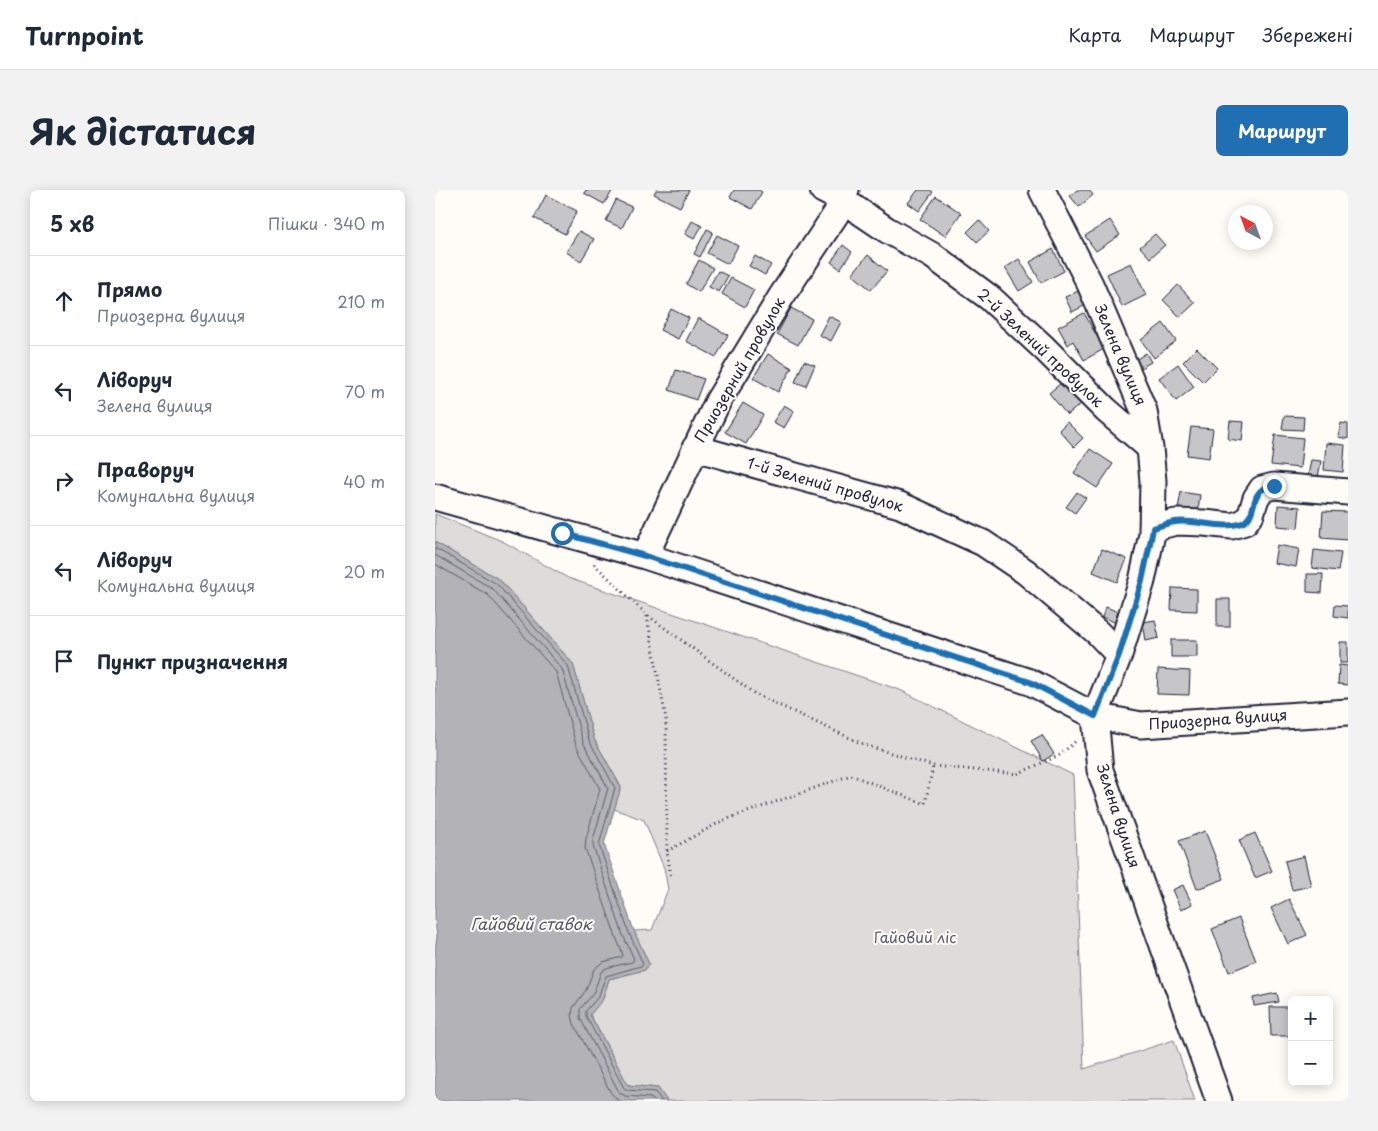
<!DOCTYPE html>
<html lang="uk">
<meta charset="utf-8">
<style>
body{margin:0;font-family:"Playpen Sans",sans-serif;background:#f2f2f3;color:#1f2937}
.controls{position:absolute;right:15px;bottom:15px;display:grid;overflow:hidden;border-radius:8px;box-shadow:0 2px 12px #0003}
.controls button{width:45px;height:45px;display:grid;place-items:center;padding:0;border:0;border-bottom:1px solid #e0e1e3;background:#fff;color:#1f2937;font:25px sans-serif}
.compass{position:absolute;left:793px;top:15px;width:45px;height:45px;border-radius:50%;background:#fff;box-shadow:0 2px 12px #0003;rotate:319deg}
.stop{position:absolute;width:15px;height:15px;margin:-11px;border:4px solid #1f6fb2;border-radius:50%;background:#fff}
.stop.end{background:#1f6fb2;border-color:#fff;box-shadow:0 1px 5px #0008}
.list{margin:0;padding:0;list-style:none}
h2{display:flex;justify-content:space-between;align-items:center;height:65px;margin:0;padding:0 20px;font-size:21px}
h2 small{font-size:16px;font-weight:400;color:#747a83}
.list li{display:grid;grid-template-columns:32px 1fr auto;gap:15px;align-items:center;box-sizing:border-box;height:90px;padding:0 20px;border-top:1px solid #e0e1e3}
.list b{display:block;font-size:19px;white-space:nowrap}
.list p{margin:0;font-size:16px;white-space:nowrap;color:#747a83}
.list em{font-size:16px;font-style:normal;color:#747a83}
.icon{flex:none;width:28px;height:28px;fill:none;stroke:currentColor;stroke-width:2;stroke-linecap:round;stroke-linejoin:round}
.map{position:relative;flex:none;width:913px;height:911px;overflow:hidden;border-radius:8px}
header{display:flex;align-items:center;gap:30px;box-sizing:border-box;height:70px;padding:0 25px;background:#fff;border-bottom:1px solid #e0e1e3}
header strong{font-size:24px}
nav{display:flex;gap:28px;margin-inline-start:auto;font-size:18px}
.intro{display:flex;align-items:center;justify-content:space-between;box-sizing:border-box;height:120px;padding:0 30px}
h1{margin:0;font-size:35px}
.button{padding:12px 22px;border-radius:8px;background:#1f6fb2;color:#fff;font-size:18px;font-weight:700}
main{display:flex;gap:30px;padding:0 30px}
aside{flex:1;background:#fff;border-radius:8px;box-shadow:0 2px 12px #0003}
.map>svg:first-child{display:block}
.green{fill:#dddcdb;stroke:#807f8b}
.water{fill:#b2b2b7;stroke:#787885}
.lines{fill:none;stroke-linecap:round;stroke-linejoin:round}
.shore{stroke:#5c5c6d;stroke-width:1}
.building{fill:#c6c6c8;stroke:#22223b}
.minor-casing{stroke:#22223b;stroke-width:29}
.path{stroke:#22223b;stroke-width:3;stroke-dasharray:1 4;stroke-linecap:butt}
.minor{stroke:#fdfcf7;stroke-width:25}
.route{stroke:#1f6fb2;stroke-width:6}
.labels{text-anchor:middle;stroke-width:4;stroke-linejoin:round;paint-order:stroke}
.street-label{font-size:15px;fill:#22223b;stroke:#fdfcf7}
.park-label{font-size:15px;fill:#5a5a6b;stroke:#fdfcf7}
.water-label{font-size:16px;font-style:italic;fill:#545466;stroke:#fdfcf7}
</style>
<header>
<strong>Turnpoint</strong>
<nav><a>Карта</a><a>Маршрут</a><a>Збережені</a></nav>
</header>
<div class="intro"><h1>Як дістатися</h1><a class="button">Маршрут</a></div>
<main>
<aside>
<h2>5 хв<small>Пішки · 340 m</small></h2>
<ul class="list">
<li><svg class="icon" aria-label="ahead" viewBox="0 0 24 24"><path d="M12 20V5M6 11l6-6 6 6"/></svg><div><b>Прямо</b><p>Приозерна вулиця</p></div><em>210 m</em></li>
<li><svg class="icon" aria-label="left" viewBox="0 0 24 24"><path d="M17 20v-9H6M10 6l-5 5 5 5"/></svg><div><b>Ліворуч</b><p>Зелена вулиця</p></div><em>70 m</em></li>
<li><svg class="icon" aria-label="right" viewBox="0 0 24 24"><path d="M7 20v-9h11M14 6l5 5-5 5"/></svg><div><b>Праворуч</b><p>Комунальна вулиця</p></div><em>40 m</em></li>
<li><svg class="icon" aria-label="left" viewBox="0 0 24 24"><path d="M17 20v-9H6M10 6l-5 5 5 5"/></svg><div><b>Ліворуч</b><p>Комунальна вулиця</p></div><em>20 m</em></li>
<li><svg class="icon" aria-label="arrive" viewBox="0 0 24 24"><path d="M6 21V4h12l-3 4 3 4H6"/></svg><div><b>Пункт призначення</b></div></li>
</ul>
</aside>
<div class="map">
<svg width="913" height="911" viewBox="0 0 913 911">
<rect width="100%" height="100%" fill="#fdfcf7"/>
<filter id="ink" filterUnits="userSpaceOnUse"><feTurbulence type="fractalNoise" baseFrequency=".02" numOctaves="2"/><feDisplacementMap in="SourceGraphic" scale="10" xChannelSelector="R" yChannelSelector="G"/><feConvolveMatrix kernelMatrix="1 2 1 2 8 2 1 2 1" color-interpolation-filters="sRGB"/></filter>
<g filter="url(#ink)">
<path class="green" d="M0 324 67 351 133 388 465 500 638 585 649 879 739 850 760 911H232L223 898 193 895 155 824 168 809 174 789 210 780 214 774 199 741 217 740 233 699 229 678 209 630 179 619 186 597 159 549 138 474 65 390 0 352Z"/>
<path class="water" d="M0 352 65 390 138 474 159 549 186 597 169 654 199 741 214 774 210 780 174 789 168 809 155 825 193 895 223 898 232 911H0V758L2 747 0 731Z"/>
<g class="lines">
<path class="shore" d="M0 358 62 394 133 476 154 550 180 598 164 655 194 743 208 774 206 776 171 786 163 807 151 821V826L189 898 192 900 220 902 227 911
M0 365 58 399 127 479 148 552 173 598 158 650V656L188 745 199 769 197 772 171 778 166 782 158 804 145 819V828L184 902 190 906 216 908 219 911
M0 374 53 405 121 482 141 555 165 599 151 649 150 658 181 747 188 765 187 767 168 772 159 779 151 800 138 818 137 825 139 834 176 903 184 911"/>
</g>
<path class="building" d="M151 0H178L169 14 149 3Z
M221 0H254L245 17 219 4Z
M299 0H324L327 2 317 19 295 7Z
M483 0H495L498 2 484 21 473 13Z
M642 0H654L658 5 644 17 635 6Z
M111 5 142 21 130 44 99 28Z
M501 6 526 23 510 46 485 29Z
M181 10 197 17 187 38 171 31Z
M544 30 554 41 542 52 532 42Z
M675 30 685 45 661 61 650 46Z
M257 31 267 36 259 49 250 44Z
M272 39 278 42 265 67 259 64Z
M144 41 159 49 146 71 131 62Z
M720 44 730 55 715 68 705 57Z
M282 45 303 56 293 74 272 63Z
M408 55 417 62 405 79 396 72Z
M618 59 629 81 606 93 595 72Z
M433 65 452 81 436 100 417 84Z
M320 66 336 75 330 85 314 76Z
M584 69 598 92 584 101 570 78Z
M264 70 278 78 264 102 251 94Z
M696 73 711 105 687 117 672 84Z
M283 81 293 86 284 102 274 97Z
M296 88 319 100 310 117 287 104Z
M743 95 760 113 745 127 728 110Z
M648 99 655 113 637 122 630 107Z
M356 118 377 129 363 155 342 144Z
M236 119 254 128 243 149 225 140Z
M649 123 669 159 649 170 638 151 633 155 623 137Z
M394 126 406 132 396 151 384 145Z
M263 128 293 145 281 167 251 151Z
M728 133 741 151 719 168 706 150Z
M762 158 782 178 768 192 748 172Z
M711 163 716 172 704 179 699 171Z
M333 164 357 178 343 202 318 188Z
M369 171 380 175 371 196 360 192Z
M743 174 759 197 741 211 724 188Z
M241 180 269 189 261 210 234 200Z
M632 188 651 210 632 225 614 203Z
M308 213 328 225 311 254 290 242Z
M349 215 359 221 349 238 338 232Z
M849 226 869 227 868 240 847 239Z
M795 231 809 232 807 251 793 249Z
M632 232 648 248 639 257 624 240Z
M906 233 913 234V249L903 247Z
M756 237 778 239 774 268 752 265Z
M840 245 868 248 865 278 836 275Z
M891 253 910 255 908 282 889 280Z
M655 259 678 274 662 298 639 283Z
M876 270 886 271 883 287 873 286Z
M642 302 651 308 640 323 631 317Z
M746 302 765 305 763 322 743 319Z
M843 315 865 317 863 338 842 336Z
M888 321 913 322V350L886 348Z
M842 355 864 359 861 377 839 373Z
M667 359 692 369 682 392 658 382Z
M879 360 906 363 903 381 877 378Z
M872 384H888L887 403 872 402Z
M737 398 762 399V421L736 420Z
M782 409H795V437H782Z
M900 415 913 416V428L899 426Z
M671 417 688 424 684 434 667 427Z
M720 430 724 448 711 451 708 432Z
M736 450H762V467H736Z
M905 452H913V473H905Z
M904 475 913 476V495L903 494Z
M723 479 755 481 754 505 722 504Z
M607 545 619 564 608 571 596 551Z
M770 641 789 689 762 699 744 651Z
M820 643 837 681 820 688 804 650Z
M869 666 876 696 857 700 850 671Z
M748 695 757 714 746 720 737 700Z
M854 709 872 745 853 754 836 718Z
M804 728 821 771 794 782 777 739Z
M842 803 844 812 819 816 818 808Z
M835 817H857V846H836Z"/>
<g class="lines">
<g class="minor-casing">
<path id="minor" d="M388 0 406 9 452 40 498 66 555 108 609 158 671 220 715 258
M607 0 655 94 709 221 715 258 718 291 717 344 707 391 684 465 660 526 665 580 784 911
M260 258 465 315 548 353 591 382 663 443 684 465
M0 307 210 366 595 492 660 526 706 535 913 522
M717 338 741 332 769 333 797 336 810 332 816 324 821 308 827 299 839 296 913 302
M210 366 283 211 346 107 401 24 411 0"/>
</g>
<path class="path" d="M159 374 212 425 320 504 430 555 498 576 582 584 625 565 642 550
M212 426 231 529 232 661 236 688
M232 661 287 631 416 585 490 614 498 576"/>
<use href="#minor" class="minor"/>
</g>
</g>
<g class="lines" filter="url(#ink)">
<path class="route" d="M127 343 210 366 595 492 660 526 684 465 707 391 717 344 718 338C725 336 733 333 740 332 760 329 793 341 809 332 821 325 816 306 828 299 830 298 836 297 839 296"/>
</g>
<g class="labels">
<g class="street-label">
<text transform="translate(605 158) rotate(43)" y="5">2-й Зелений провулок</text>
<text transform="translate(685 165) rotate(67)" y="5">Зелена вулиця</text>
<text transform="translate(305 180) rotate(-60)" y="5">Приозерний провулок</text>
<text transform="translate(390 295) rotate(16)" y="5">1-й Зелений провулок</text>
<text transform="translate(783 530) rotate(-4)" y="5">Приозерна вулиця</text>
<text transform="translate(683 626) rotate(72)" y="5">Зелена вулиця</text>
</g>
<g class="park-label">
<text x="480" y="753">Гайовий ліс</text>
</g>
<g class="water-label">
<text x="96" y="740">Гайовий ставок</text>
</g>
</g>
</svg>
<div class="controls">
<button>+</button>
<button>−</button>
</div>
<svg class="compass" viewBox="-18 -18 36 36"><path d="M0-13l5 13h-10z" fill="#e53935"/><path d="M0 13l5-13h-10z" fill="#747a83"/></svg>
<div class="stop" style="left:127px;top:343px"></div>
<div class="stop end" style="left:839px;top:296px"></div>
</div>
</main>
